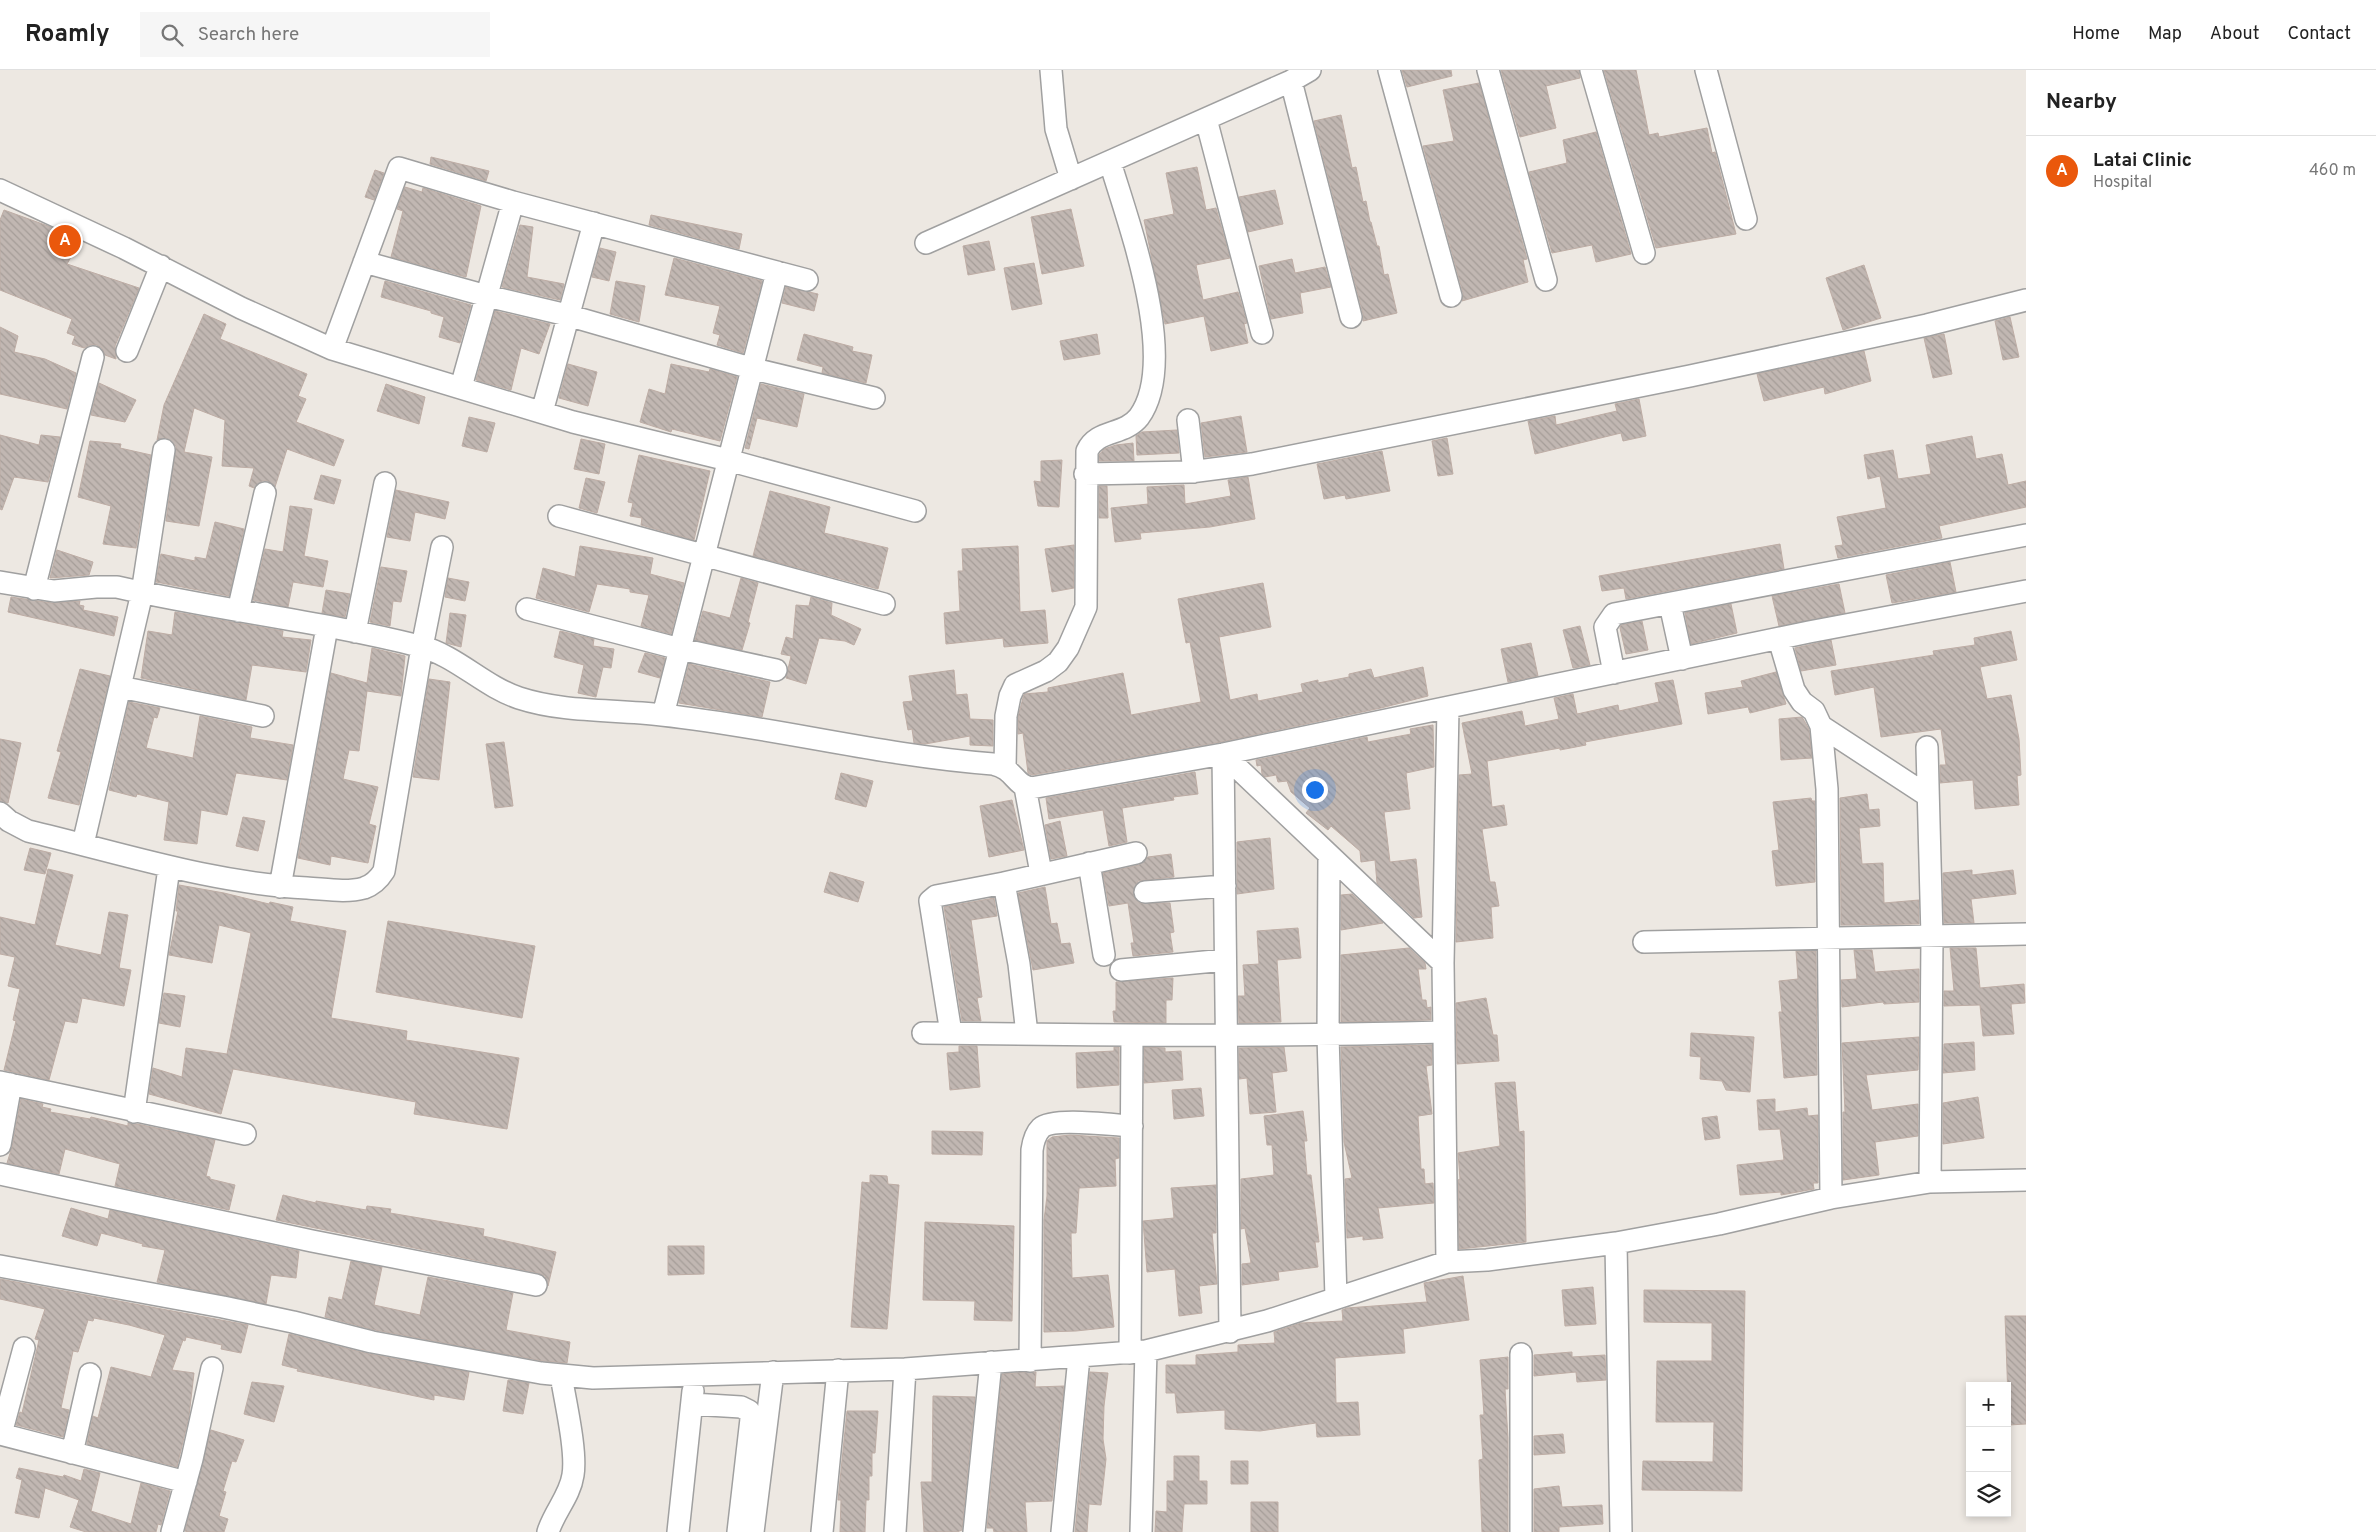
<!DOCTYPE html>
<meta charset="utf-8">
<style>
body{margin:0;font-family:Overpass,sans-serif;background:#f6f6f6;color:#222}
.controls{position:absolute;right:15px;bottom:15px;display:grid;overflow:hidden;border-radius:0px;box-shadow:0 2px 8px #0003}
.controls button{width:45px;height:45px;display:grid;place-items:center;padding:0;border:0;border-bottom:1px solid #e0e0e0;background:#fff;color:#222;font:25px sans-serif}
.you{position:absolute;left:1314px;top:719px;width:18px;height:18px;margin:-12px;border:4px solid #fff;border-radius:50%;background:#1a73e8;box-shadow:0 0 0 8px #1a73e833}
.badge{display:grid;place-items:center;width:32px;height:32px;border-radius:50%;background:#ea580c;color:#fff;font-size:16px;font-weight:700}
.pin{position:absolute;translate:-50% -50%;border:2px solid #fff;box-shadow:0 1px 5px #0006}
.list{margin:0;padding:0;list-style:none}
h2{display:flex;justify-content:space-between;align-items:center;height:65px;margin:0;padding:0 20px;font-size:21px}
h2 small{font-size:16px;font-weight:400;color:#767676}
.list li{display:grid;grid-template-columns:32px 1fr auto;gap:15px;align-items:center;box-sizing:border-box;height:70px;padding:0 20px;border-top:1px solid #e0e0e0}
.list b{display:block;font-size:19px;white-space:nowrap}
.list p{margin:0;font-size:16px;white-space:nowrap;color:#767676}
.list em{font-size:16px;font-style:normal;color:#767676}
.icon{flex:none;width:28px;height:28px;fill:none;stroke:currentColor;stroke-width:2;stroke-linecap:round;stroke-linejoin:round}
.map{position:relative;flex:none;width:2026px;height:1462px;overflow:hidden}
header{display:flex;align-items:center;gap:30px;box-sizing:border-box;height:70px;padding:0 25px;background:#fff;border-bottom:1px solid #e0e0e0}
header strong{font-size:24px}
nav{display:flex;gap:28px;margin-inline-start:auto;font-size:18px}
.search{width:350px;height:45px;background:#f6f6f6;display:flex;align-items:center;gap:12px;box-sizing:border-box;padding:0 18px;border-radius:0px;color:#767676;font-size:19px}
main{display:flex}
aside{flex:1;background:#fff}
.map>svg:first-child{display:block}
.building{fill:url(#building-back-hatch);stroke:#beada5}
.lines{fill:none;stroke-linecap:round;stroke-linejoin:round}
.minor-casing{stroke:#a0a0a0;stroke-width:24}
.minor{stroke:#fff;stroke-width:21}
</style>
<header>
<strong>Roamly</strong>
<div class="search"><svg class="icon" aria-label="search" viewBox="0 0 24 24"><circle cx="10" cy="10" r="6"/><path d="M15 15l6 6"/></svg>Search here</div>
<nav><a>Home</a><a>Map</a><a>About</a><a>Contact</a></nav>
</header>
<main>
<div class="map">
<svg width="2026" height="1462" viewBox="0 0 2026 1462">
<defs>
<pattern id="building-back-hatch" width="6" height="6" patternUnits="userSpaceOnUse" patternTransform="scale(1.25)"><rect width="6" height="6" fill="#c1b7b2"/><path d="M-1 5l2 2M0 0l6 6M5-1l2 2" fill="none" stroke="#a59d98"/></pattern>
</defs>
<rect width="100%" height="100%" fill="#ede8e2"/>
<path class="building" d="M1402 0H1451L1452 6 1407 17Z
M1501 0H1579L1580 8 1546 16 1556 58 1520 67Z
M1604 0H1636L1649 65 1658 63 1659 67 1707 58 1712 83 1715 82 1736 164 1656 178Z
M1479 13 1527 189 1523 190 1528 212 1462 231 1463 223 1423 76 1454 71 1443 20Z
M1341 45 1352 98 1356 97 1363 132 1366 131 1370 152H1371L1377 176H1379L1384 205 1388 204 1397 243 1363 251V244L1314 51Z
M1596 62 1631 184 1596 192 1592 175 1552 183 1529 102 1567 93 1563 70Z
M431 87 489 101 486 111 430 94Z
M1197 97 1206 140 1216 138 1230 188 1196 195 1203 230 1238 222 1247 253 1244 254 1248 273 1211 281 1204 246 1165 254 1144 150 1174 144 1166 103Z
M375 100 384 103 374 130 365 127Z
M405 117 422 122 423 118 481 136 466 207 391 187 403 141 397 139Z
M1275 120 1283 154 1248 162 1239 127Z
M1071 139 1084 196 1042 204 1031 147Z
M4 140 48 156 80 171 67 194 139 218 115 276 116 289 105 285 102 278 97 275H90L84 278 72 274 75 266 67 263 72 249 0 220V150Z
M651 145 742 164 739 179 649 155Z
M520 155 533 157 527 207 564 214 560 230 502 217Z
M989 171 995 200 968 205 963 176Z
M600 178 616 182 609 211 592 207Z
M674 188 762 211 743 283 717 275 720 265 713 263 720 236 665 225Z
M1292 189 1295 203 1325 197 1331 217 1300 223 1303 243 1271 249 1259 196Z
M1034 193 1042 234 1012 240 1004 198Z
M1864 195 1881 248 1843 260 1826 208Z
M385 211 471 235 460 273 439 267 444 247 431 243V241L381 227Z
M616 211 645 216 639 252 610 244Z
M786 217 818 224 814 241 782 233Z
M495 241 550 254 539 284 521 278 511 320 476 310Z
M204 244 226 254 220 269 307 304 298 326 306 329 296 352 344 370 334 396 287 379 275 417 268 411H262L254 418 249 416 254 398 222 396 225 350 194 338 184 382 212 387 199 456 166 451 176 376 166 368 157 370 164 335Z
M2010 247 2019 287 2003 290 1995 251Z
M0 257 18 266 14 282 45 289 76 303 67 339 0 324Z
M804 264 853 277 852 281 872 285 866 313 822 303 823 297 797 290Z
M1097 264 1100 284 1064 290 1060 271Z
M1944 264 1952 304 1933 308 1924 268Z
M1864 281 1871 311 1825 324 1824 317 1764 331 1757 304Z
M568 294 597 302 588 336 559 328Z
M671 294 709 302 710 299 737 307 720 371 672 359 671 362 640 352 649 319 665 324Z
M99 313 136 330 125 352 91 345Z
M386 314 425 327 419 354 377 341Z
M761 314 804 324 797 357 757 348 749 379 745 378Z
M1639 329 1646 366 1623 371 1621 363 1535 384 1528 351 1555 346 1556 355 1617 341 1615 334Z
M1241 346 1247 382 1205 387 1201 353Z
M469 347 495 353 487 382 462 376Z
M1177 360 1179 383 1137 385 1136 366 1142 362Z
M0 365 39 375 41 365 60 367 48 412 14 407 2 440 0 439Z
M1972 366 1976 389 2002 384 2008 415 2026 411V437L1939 456 1942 468 1838 488 1835 476 1843 475 1837 447 1886 438 1880 406 1868 409 1864 385 1893 380 1898 409 1931 404 1926 375Z
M1447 368 1453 404 1438 406 1432 371Z
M581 369 605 374 599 404 574 399Z
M90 371 121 374 120 378 151 385 136 478 103 474 111 436 78 427Z
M1133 373 1134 391H1099V385L1104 379 1116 375Z
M1382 381 1390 421 1346 429 1345 425 1324 429 1317 394Z
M639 385 710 401 694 470 641 455 642 448 630 446 633 433 628 432Z
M1062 390 1059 437 1038 436 1034 411 1041 412V391Z
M321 405 341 410 334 434 314 429Z
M1248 407 1255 449 1210 457 1140 463 1141 469 1115 472 1111 438 1148 434 1147 417 1184 415 1185 434 1231 426 1228 410Z
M586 408 605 412 597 443 579 438Z
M1099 416H1107L1108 448H1099Z
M396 420 449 432 445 449 415 442 410 471 387 467Z
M770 421 830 437 824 463 888 478 878 519 753 486Z
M290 436 312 439 304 486 328 491 323 517 293 512 288 537 253 530 265 479 283 482Z
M215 452 244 459 229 526 156 512 161 484 195 491V487L206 489Z
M1780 474 1784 499 1626 529 1624 518 1602 521 1599 506Z
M1074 475V518L1052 522 1045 479Z
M580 476 653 488 650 504 684 513 671 564 641 556 649 525 630 522V519L597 514 589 542 536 528 543 498 575 507Z
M1018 476 1020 542 1045 540 1048 573 1004 577 1003 568 946 574 944 543 960 541 958 501H963L962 479Z
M57 480 93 492 89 505 50 508Z
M1950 492 1956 522 1892 533 1886 505Z
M381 497 407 501 401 532 393 531 390 556 370 552Z
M448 508 469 512 465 531 445 527Z
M741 508 758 513 748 552 750 553 742 580 695 570 703 541 730 548Z
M1263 513 1271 557 1219 567 1230 630 1257 624 1258 631 1303 622 1301 614 1318 610V613L1349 607V604L1371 599 1374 608 1423 597 1428 626 1381 638 1221 672 1032 705 1028 703 1023 663 1018 664V647L1024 624 1048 622V618L1123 603 1131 645 1201 632 1190 572 1186 573 1178 529Z
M1839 514 1845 543 1779 556 1772 526Z
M326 520 350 524 345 547 322 543Z
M11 527 52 533 80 531 79 535 84 536 83 540 118 547 114 566 8 542Z
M811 527 832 533 831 545 861 559 854 575 845 571 819 568 806 614 786 608 791 586 781 584 786 567 793 569 796 535 809 536Z
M1731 534 1737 563 1691 574 1685 543Z
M175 542 283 561 282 567 311 570 306 602 252 595 246 630 141 608 148 561 172 565Z
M450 543 466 545 461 577 446 573Z
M1642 551 1648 580 1626 584 1620 558 1621 555Z
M1580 556 1590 595 1573 598 1563 560Z
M560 561 594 569 593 576 614 579 611 598 603 597 596 627 578 623 584 595 554 587Z
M2011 561 2017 590 1980 597 1987 629 2011 625 2019 669 2021 705 2017 706 2019 735 1975 739 1973 710 1940 713V695H1946L1941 659 1881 667 1874 617 1835 625 1831 601 1934 585 1933 581 1975 575 1974 568Z
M1831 570 1836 595 1801 601 1795 578Z
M1531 573 1538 606 1508 612 1501 579Z
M372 578 405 586 401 626 367 621 359 681 349 680 343 709 378 717 369 754 376 756 368 793 331 786 330 795 298 788 331 603 367 613Z
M645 583 665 588 660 608 638 602Z
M689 594 770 612 762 647 679 633Z
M80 599 110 606 79 735 48 728 61 682 57 681Z
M954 600 956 625 967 624 970 649 993 650V676L970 675V666L925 674 914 673 912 659 908 660 903 632 913 631 909 606Z
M1776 602 1786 634 1750 643 1748 637 1708 644 1705 623 1743 617 1741 611Z
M429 609 450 612 439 710 413 707Z
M1673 610 1682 654 1585 672 1586 675 1560 680V678L1487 691 1492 737 1504 735 1507 755 1482 759 1490 812H1495L1499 836 1491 837 1493 868 1456 872 1459 705 1472 704 1462 653 1522 641 1525 656 1559 649 1554 628 1573 624 1577 644 1618 635 1619 641 1659 632 1655 613Z
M129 632 160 638 157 648 154 647 146 678 193 688 200 646 252 657 250 668 293 675 287 710 236 703 227 745 201 740 197 774 164 770 169 732 137 724 136 727 109 720Z
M1802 647 1809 659 1812 688 1781 690 1779 649Z
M1433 655 1434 697 1406 703 1410 739 1384 742 1390 792 1416 789 1422 847 1414 848 1377 813 1375 790 1361 792 1360 781 1331 756 1328 760 1306 743 1310 738 1291 722 1287 711 1278 712 1276 705 1265 707 1262 704 1261 695 1257 696 1256 690 1367 667 1368 672 1411 664 1410 659Z
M0 669 21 673 8 733 0 731Z
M504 672 513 736 495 738 486 674Z
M1195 702 1198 724 1173 727 1174 730 1122 738 1127 772 1109 776 1103 740 1049 749 1046 728Z
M841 703 873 711 866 737 835 729Z
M1867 724 1869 740 1879 739 1880 756 1859 758 1862 794 1883 793 1884 833 1919 830V854L1841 855 1840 728Z
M1811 728 1812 731H1815V812L1776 816 1772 781 1779 780 1773 732Z
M1012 730 1024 780 989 787 980 736Z
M243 747 265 751 258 781 236 776Z
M1060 751 1067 786 1051 789 1045 755Z
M1270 768 1274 819 1237 824V772Z
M30 778 51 783 45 804 24 800Z
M1171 784 1174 807 1138 811 1133 822 1135 829 1140 833H1170L1174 862 1170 863 1173 882 1133 886 1131 873H1134L1128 833 1109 836 1103 803 1139 795 1148 787Z
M48 799 73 805 55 875 101 885 109 842 128 845 119 898 131 900 124 936 82 928 77 953 65 951 49 1010 4 1000 16 951 13 950 20 919 8 916 15 887 0 884V847L35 855Z
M1972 800V805L2013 800 2016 824 1971 829 1974 853H1944L1943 803Z
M830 802 864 812 858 832 824 822Z
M179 815 224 823 269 834 270 832 293 837 290 851 346 861 331 948 407 961 406 970 519 988 507 1059 414 1044 416 1032 233 999 221 1044 149 1024 153 998 182 1007 186 978 227 984 251 863 219 855 212 893 169 885 178 841H176Z
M1045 817 1051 854 1057 853 1061 874 1070 873 1074 893 1033 900 1018 823Z
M1352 824 1383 853 1341 860V825Z
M994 828 997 846 971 850 982 927 977 928 981 951H962L944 837Z
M388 851 535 876 522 948 376 922Z
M1298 858 1301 888 1277 890 1281 952 1239 953 1238 926H1245L1243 895 1259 894 1257 861Z
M1409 878 1425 893 1426 899H1418L1422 930H1426L1427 938 1431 937V950L1341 952V885Z
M1950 878H1976L1980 918 2024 914 2025 933 2011 934 2014 964 1983 966 1980 935 1944 936V921H1954Z
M1854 880H1872L1875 902 1919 899V932L1884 934 1883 932 1842 937 1841 910 1857 909Z
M1796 881H1816L1817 1005 1784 1008 1779 942H1782L1779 911 1798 909Z
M1173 908 1172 930H1166V953L1114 952 1113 941H1116V912Z
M164 923 185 926 180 957 159 953Z
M1486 928 1493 965H1497L1499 991 1457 994 1456 933Z
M1691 963 1754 967 1750 1022 1726 1020 1722 1011 1700 1009 1701 987 1690 986Z
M1919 967 1918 1000 1866 1005 1872 1040 1918 1034V1066L1875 1072 1879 1105 1843 1110V1042H1845L1842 973Z
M1974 972 1975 1000 1943 1003 1944 974Z
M1432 975V995L1426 996 1432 1044 1418 1046 1421 1099H1424L1425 1114 1433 1113 1434 1133 1378 1138 1383 1168 1363 1170V1166L1347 1168 1345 1109 1352 1108 1344 1072 1341 977Z
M959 976H977L980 1017 950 1020 947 983 959 982Z
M1114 977H1119V1015L1077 1018 1076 983 1114 981Z
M1144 977 1165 978V982L1181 981 1183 1010 1144 1013Z
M1284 977 1287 1001 1272 1003 1276 1042 1250 1044 1247 1008 1239 1009V978Z
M1515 1012 1519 1062 1524 1061 1526 1172 1459 1179 1458 1110 1460 1109 1458 1083 1500 1076 1495 1013Z
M1201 1018 1204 1046 1174 1049 1172 1020Z
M1978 1027 1984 1068 1943 1074V1033Z
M21 1029 43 1034 42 1037 51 1039 50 1042 90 1049 91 1047 128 1056V1053L137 1054 215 1070 206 1106 210 1107V1109L235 1115 229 1140 115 1116 120 1094 65 1079 59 1104 7 1093 12 1077Z
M1775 1029V1042L1807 1038 1808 1046 1818 1045V1113H1813L1814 1119 1781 1125V1122L1740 1125 1737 1095 1784 1090 1780 1059 1759 1060 1757 1030Z
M1303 1041 1307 1071H1304L1307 1105H1311L1319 1172H1315L1318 1197 1278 1202 1279 1210 1242 1215V1194L1251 1193 1245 1158 1241 1159V1109L1274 1105 1272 1075H1267L1264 1046Z
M1717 1046 1720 1068 1705 1070 1702 1048Z
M932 1061 983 1062 982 1085 932 1084Z
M1070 1065 1119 1068V1088L1115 1089 1116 1116 1079 1118 1076 1163H1071L1072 1208 1108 1205 1114 1257 1076 1261 1044 1262V1150L1047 1126V1071L1052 1067Z
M870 1105 887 1106 888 1114 899 1115 887 1259 851 1257 862 1112 870 1113Z
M1216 1115V1163H1212L1217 1214 1199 1216 1202 1243 1179 1246 1175 1199 1147 1202 1143 1151 1174 1148 1171 1118Z
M283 1125 316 1133V1131L366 1140 367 1136 391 1139 390 1143 484 1159 483 1166 556 1182 548 1216 545 1206 538 1203 276 1150Z
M71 1138 108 1149 110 1140 299 1181 296 1208 271 1205 266 1234 157 1212 165 1180 142 1176 143 1174 101 1163 97 1176 62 1166Z
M925 1152 1014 1156 1012 1251 974 1250 975 1231 923 1230Z
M668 1176H704V1204L668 1205Z
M351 1191 382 1197 374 1235 420 1245 428 1207 513 1223 506 1260 570 1272 567 1293 543 1291 375 1260 325 1247 329 1227 342 1230Z
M1463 1206 1469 1250 1403 1259 1405 1283 1335 1288 1336 1333 1358 1332 1360 1365 1317 1367 1316 1353 1260 1361 1225 1359V1340L1177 1343 1175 1323H1166V1295H1196V1285L1238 1282V1275L1275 1273 1274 1262 1301 1253 1343 1251 1342 1240 1347 1238 1427 1232 1424 1213Z
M0 1209 248 1255 241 1283 221 1279 222 1275 186 1267 185 1271 183 1270 172 1300 194 1303 189 1346 177 1397 87 1374 93 1346 98 1348 111 1297 151 1307 165 1265 129 1255 94 1248 93 1251 88 1250 78 1282 73 1281 61 1338 69 1340 63 1367 16 1355 20 1342 22 1343 39 1270 35 1269 45 1239 0 1229Z
M1593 1217 1596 1254 1565 1256 1562 1220Z
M1644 1220 1745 1221 1742 1421 1642 1420 1643 1391 1713 1392 1714 1352H1656L1657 1291H1712V1253L1644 1252Z
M2005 1246H2026V1354L2009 1355Z
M289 1264 369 1284 469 1302 464 1330 434 1325V1330L297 1301 298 1299 282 1295Z
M1572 1282V1287L1605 1285 1606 1310 1577 1312 1576 1302 1534 1306V1285Z
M1508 1287V1319H1505L1508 1368V1462H1482L1479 1390 1483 1389 1480 1345H1484L1480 1290Z
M1026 1302H1036L1035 1317 1064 1316 1052 1431 1025 1432 1027 1462H994L993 1458H987L1002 1304Z
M1090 1302 1108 1303 1104 1336 1103 1369 1106 1389 1101 1435 1089 1434 1087 1462H1075Z
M508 1310 529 1313 523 1344 503 1341Z
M252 1312 284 1316 274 1352 244 1344Z
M933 1326 975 1327 962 1460 957 1462H924L921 1412H932Z
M847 1341H878L875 1383H872V1406H869V1430H866L865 1462H840L841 1430H838Z
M211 1360 244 1370 236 1392 232 1391 223 1421 226 1422 219 1446 228 1449 224 1462H188L185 1461Z
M1563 1364 1565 1383 1534 1385V1366Z
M1174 1386H1199V1411H1207V1434H1184L1182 1462H1155L1156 1441 1167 1442V1411H1174Z
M1231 1391H1248V1414H1231Z
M19 1398 63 1407 64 1405 81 1411 84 1399 100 1403 91 1441 131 1454 141 1413 170 1421 161 1455 158 1454 156 1462H86L70 1457 79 1430 45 1418 39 1448 15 1443 22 1410 16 1408Z
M1559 1416 1562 1437 1602 1435 1603 1454 1559 1457V1462H1534V1419Z
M1251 1432H1278V1462H1251Z"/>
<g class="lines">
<g class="minor-casing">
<path id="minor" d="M1051 0 1056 59 1071 109
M1389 0 1451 226
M1488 0 1546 210
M1591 0 1644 183
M1706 0 1746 149
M1291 11 1351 247
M1206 49 1262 263
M0 120 124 178 241 238 332 279 573 352 728 390 915 441
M926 173 1291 11 1310 0
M364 192 487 226 567 245 754 299 874 328
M332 279 399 98 513 132 807 210
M127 281 161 196
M461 317 513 132
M542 342 594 153
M1188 350 1194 402
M1085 404 1190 402 1252 394 1690 306 1927 255 2026 230
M559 446 884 534
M0 512 54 521 96 517H117C217 540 320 551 419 576 456 585 483 616 519 628 565 643 615 639 662 645 774 657 882 686 993 694 1015 699 1014 715 1031 718L1223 684 1809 562 2026 521
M34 519 93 287
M1670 534 1682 589
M527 539 680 579 776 600
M238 541 265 423
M355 562 385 413
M1779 569 1794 620 1802 632 1814 641 1821 656 1827 719 1831 1128
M1614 603 1605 557 1614 544 2026 465
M120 617 263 646
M663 645 777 202
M1821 656 1928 726
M1927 677 1932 867 1930 1112
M1223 684 1230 1262
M1223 684 1443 893
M1005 697 1006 646 1010 626 1015 615 1046 601 1058 592 1068 578 1086 537 1087 381C1097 359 1124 366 1139 347 1180 291 1128 152 1110 92
M1025 717 1041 803
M0 743 9 751 28 761C121 783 211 813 307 818 325 819 346 823 364 818 373 815 379 809 384 801L422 577 442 477
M83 774 142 523 164 380
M1329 785 1328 966 1336 1228
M1089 793 1104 885
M280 817 327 557
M1145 822 1225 816
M1644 872 2026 864
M1121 900 1225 890
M923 963C1096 965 1270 967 1443 962
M951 963 930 831 936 826 1004 813
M1027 964 1019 894 1004 813 1136 783
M0 1012 245 1064
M134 1042 169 798
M0 1075 11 1014
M0 1104 312 1171 536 1215
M1616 1173 1621 1462
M1447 1192 1443 893 1448 638
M0 1196 223 1237 293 1252 372 1272 541 1303 593 1308 905 1299 1146 1281 1267 1251 1447 1192 1487 1190 1616 1173 1719 1154 1831 1128 1930 1112 2026 1110
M1130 1283 1132 966
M1030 1291 1032 1080C1033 1073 1035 1064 1041 1058 1053 1047 1113 1055 1132 1056
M692 1334 741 1337 749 1341 751 1349 738 1462
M0 1364 186 1412
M1 1364 24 1278
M72 1383 90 1304
M172 1462 192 1389 212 1298
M548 1462C554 1442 570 1426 573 1405 577 1381 565 1331 561 1305
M678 1462 693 1321
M753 1462 773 1302
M822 1462 838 1300
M895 1462 905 1299
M974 1462 991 1292
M1062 1462 1079 1287
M1141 1462 1146 1281
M1521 1462V1284"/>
</g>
<use href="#minor" class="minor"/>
</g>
</svg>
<div class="controls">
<button>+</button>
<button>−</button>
<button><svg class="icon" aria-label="layers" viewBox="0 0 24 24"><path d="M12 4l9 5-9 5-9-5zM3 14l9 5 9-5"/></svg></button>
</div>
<div class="you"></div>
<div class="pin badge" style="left:65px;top:171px">A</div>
</div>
<aside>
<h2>Nearby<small></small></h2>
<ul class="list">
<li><span class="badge">A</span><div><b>Latai Clinic</b><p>Hospital</p></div><em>460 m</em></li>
</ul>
</aside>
</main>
